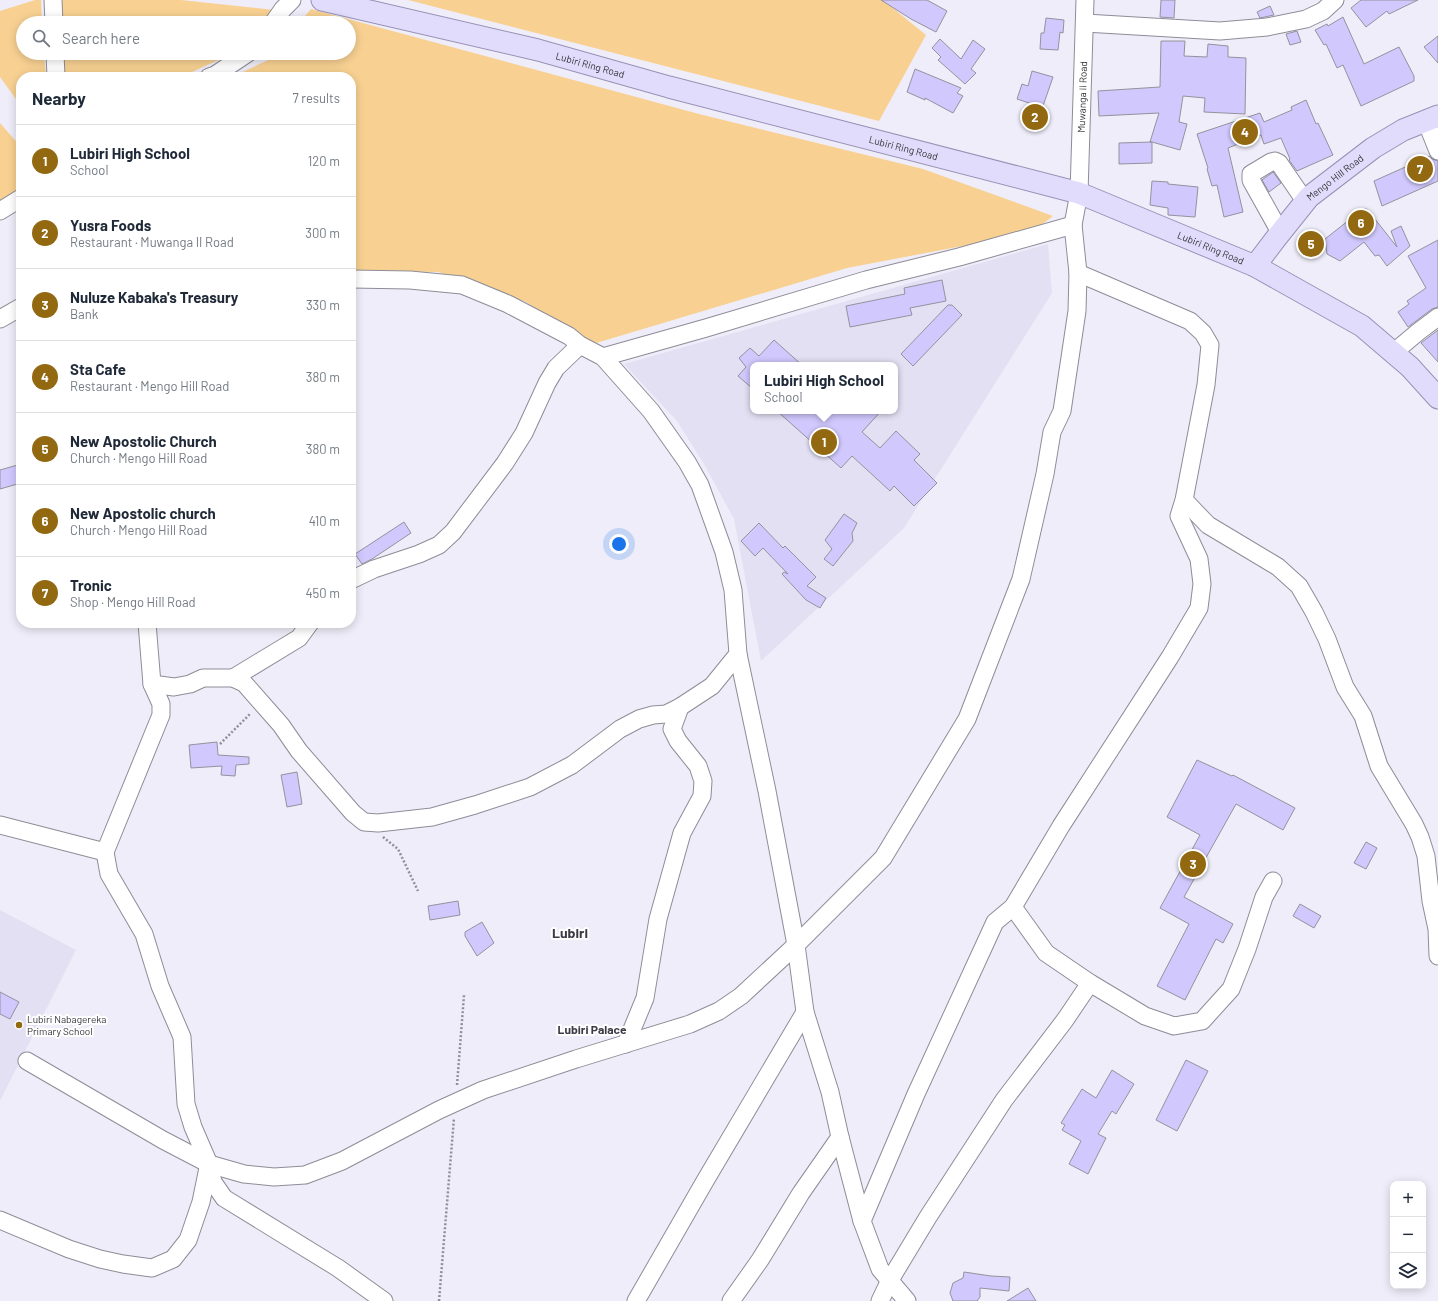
<!DOCTYPE html>
<meta charset="utf-8">
<style>
body{margin:0;font-family:Barlow,sans-serif;background:#f2f2f3;color:#1f2937}
.controls{position:absolute;right:12px;bottom:12px;display:grid;overflow:hidden;border-radius:8px;box-shadow:0 2px 10px #0003}
.controls button{width:36px;height:36px;display:grid;place-items:center;padding:0;border:0;border-bottom:1px solid #e0e1e3;background:#fff;color:#1f2937;font:20px sans-serif}
.you{position:absolute;left:619px;top:544px;width:14px;height:14px;margin:-10px;border:3px solid #fff;border-radius:50%;background:#1a73e8;box-shadow:0 0 0 6px #1a73e833}
.badge{display:grid;place-items:center;width:26px;height:26px;border-radius:50%;background:#926811;color:#fff;font-size:13px;font-weight:700}
.pin{position:absolute;translate:-50% -50%;border:2px solid #fff;box-shadow:0 1px 4px #0006}
.popup{position:absolute;left:750px;top:362px;width:148px;height:52px;box-sizing:border-box;display:grid;place-content:center;border-radius:8px;background:#fff;filter:drop-shadow(0 1px 3px #0005);font-size:13px;white-space:nowrap;color:#747a83}
.popup b{font-size:15px;color:#1f2937}
.popup::after{content:'';position:absolute;left:50%;top:100%;margin-left:-8px;border:8px solid transparent;border-top-color:#fff}
.list{margin:0;padding:0;list-style:none}
h2{display:flex;justify-content:space-between;align-items:center;height:52px;margin:0;padding:0 16px;font-size:17px}
h2 small{font-size:13px;font-weight:400;color:#747a83}
.list li{display:grid;grid-template-columns:26px 1fr auto;gap:12px;align-items:center;box-sizing:border-box;height:72px;padding:0 16px;border-top:1px solid #e0e1e3}
.list b{display:block;font-size:15px;white-space:nowrap}
.list p{margin:0;font-size:13px;white-space:nowrap;color:#747a83}
.list em{font-size:13px;font-style:normal;color:#747a83}
.icon{flex:none;width:22px;height:22px;fill:none;stroke:currentColor;stroke-width:2;stroke-linecap:round;stroke-linejoin:round}
.map{position:relative;flex:none;width:1438px;height:1301px;overflow:hidden}
.search{position:absolute;background:#fff;box-shadow:0 2px 10px #0003;left:16px;top:16px;width:340px;height:44px;display:flex;align-items:center;gap:10px;box-sizing:border-box;padding:0 14px;border-radius:22px;color:#747a83;font-size:15px}
.panel{position:absolute;background:#fff;box-shadow:0 2px 10px #0003;left:16px;top:72px;width:340px;height:556px;border-radius:16px}
.map>svg:first-child{display:block}
.built{fill:#e3e0f4;fill-rule:evenodd}
.green{fill:#f8d192}
.building{fill:#d1c8fd;stroke:#94929d}
.lines{fill:none;stroke-linecap:round;stroke-linejoin:round}
.minor-casing{stroke:#8e8c97;stroke-width:19}
.major-casing{stroke:#9891b6;stroke-width:23}
.path{stroke:#918f98;stroke-width:2.5;stroke-dasharray:2 2;stroke-linecap:butt}
.minor{stroke:#fff;stroke-width:17}
.major{stroke:#e2dcfc;stroke-width:21}
.poi-dot{fill:#926811;stroke:#fff;stroke-width:1.5}
.labels{text-anchor:middle;stroke-width:4;stroke-linejoin:round;paint-order:stroke}
.street-label{font-size:10px;fill:#343338;stroke:#fff}
.poi-label{font-size:10px;fill:#343338;stroke:#fff;text-anchor:start}
.quarter-label{font-size:12px;font-weight:bold;fill:#3d3b45;stroke:#fff}
.district-label{font-size:14px;font-weight:bold;fill:#3d3b45;stroke:#fff}
</style>
<div class="map">
<svg width="1438" height="1301" viewBox="0 0 1438 1301">
<rect width="100%" height="100%" fill="#efedf9"/>
<path class="built" d="M1048 244 1052 293 904 528 761 661 734 519 704 464 677 421 624 364ZM753 365H895V411H753Z
M0 910 76 950 0 1101Z"/>
<path class="green" d="M35 0H41L42 23H23V53H44L46 77H21V106L0 77V11Z
M58 0H181L275 10 267 23H60Z
M408 0H883L926 35 879 121Z
M311 9 699 114 923 169 1053 216 1031 233 847 268 593 344 526 302 438 272 351 271V77H232L268 60 274 53H349V23H299Z
M62 53H234L181 77H63Z
M0 123 21 147V189L0 203Z"/>
<path class="building" d="M881 0H927L947 11 936 32 911 19Z
M1161 0H1175L1174 18 1160 17Z
M1361 0H1418L1389 14 1387 11 1366 27 1351 8Z
M1270 6 1274 15 1260 18 1257 12Z
M1343 17 1364 64 1399 47 1414 76V81L1361 106 1343 65 1337 68 1326 44 1324 45 1315 30 1327 24 1328 26Z
M1046 18 1064 20 1063 33 1060 32 1058 50 1040 49 1041 33H1044Z
M1297 31 1301 42 1290 45 1286 34Z
M1438 36V63L1424 47Z
M940 39 961 59 973 40 985 49 971 69 976 73 965 84 938 60 941 57 932 48Z
M1161 41H1185L1184 56 1207 57 1208 44 1228 46V57L1246 58 1245 114 1204 112 1205 98 1183 96 1179 122 1187 124 1180 150 1152 142V163L1119 164V143L1152 142H1150L1159 113 1099 116 1098 91 1160 87Z
M915 69 961 88 957 93 963 96 953 113 925 98V100L907 92Z
M1032 71 1053 77 1043 106 1038 104V106L1017 99 1022 84 1028 86Z
M1306 100 1316 124 1318 123 1333 155 1297 171 1289 160 1290 159 1281 138 1264 144 1261 135 1228 148 1243 212 1224 217 1217 185 1212 186 1207 169 1208 168 1197 134 1260 113 1264 122 1292 110 1291 107Z
M1430 156 1432 159 1438 161V181L1382 206 1374 181Z
M1273 172 1281 183 1269 192 1262 180Z
M1152 181 1168 182V184L1198 187 1195 217 1168 215V208L1150 205Z
M1363 209H1367L1397 247 1391 231 1401 226 1410 246 1387 266 1379 255 1375 256 1364 242 1340 261 1327 254 1325 239Z
M1438 240V307L1432 309 1408 327 1398 312 1409 304 1407 301 1426 288 1408 256Z
M942 280 946 301 910 308 912 315 850 327 846 306 905 294 904 288Z
M948 305H952L962 315 913 366 901 354Z
M1438 330V362L1421 343Z
M774 340 802 365H753V389L738 376 746 367 739 358 750 348 759 356Z
M777 411H881L862 432 880 448 896 431 920 454 914 460 937 483 914 506 894 486 890 491 852 456 841 468Z
M21 464V483L0 489V470Z
M844 514 857 523 852 533 853 541 833 566 824 559 832 549 825 540Z
M404 522 411 533 372 559 362 564 355 554Z
M759 523 783 548 785 546 816 577 807 586 826 598 820 608 806 600 782 574 784 572 788 574 763 548 755 556 741 541Z
M217 742 218 755 249 757V764L236 765 235 776 221 775 222 766 191 768 189 745Z
M1197 760 1232 776 1233 775 1295 808 1283 830 1236 804 1184 897 1233 924 1223 943 1216 939 1185 1000 1157 986 1189 924 1160 908 1200 835 1167 817Z
M297 772 302 804 287 807 281 775Z
M1366 842 1377 848 1366 869 1354 863Z
M458 901 460 915 430 920 428 906Z
M1300 904 1321 916 1314 928 1293 916Z
M482 922 494 943 477 956 465 936V932Z
M0 992 19 1002 10 1019 0 1014Z
M1186 1060 1208 1071 1177 1131 1156 1120Z
M1112 1070 1134 1084 1116 1114 1112 1111 1098 1134 1106 1138 1088 1174 1069 1164 1081 1141 1062 1130 1065 1125 1061 1123 1082 1089 1096 1098Z
M964 1272 991 1276 1010 1277 1009 1291 980 1288V1297L977 1301H953L950 1293 953 1283 963 1278Z
M1028 1288 1036 1301H1007Z"/>
<g class="lines">
<g class="minor-casing">
<g id="minor">
<path d="M53 0 54 23"/>
<path d="M273 23 283 9 292 0"/>
<path d="M1085 23 1220 31 1267 27 1306 19 1323 11 1335 0"/>
<path d="M55 53 56 77"/>
<path d="M209 77 215 75 248 53"/>
<path d="M1426 121 1438 151"/>
<path d="M0 211 21 198"/>
<path d="M1280 232 1251 180V174L1271 162 1275 161 1279 163 1305 201"/>
<path d="M351 279 410 280 462 285 508 304 569 336 580 345 603 357 651 411 687 462 700 485 724 552 733 590 738 654 767 791 796 945 805 1012 830 1092 840 1137 862 1221 880 1269 907 1301"/>
<path d="M0 319 21 307"/>
<path d="M1393 353 1418 332 1438 317"/>
<path d="M603 357 706 328 866 280 959 257 1073 225"/>
<path d="M1184 500 1208 525 1278 567 1299 586 1314 612 1327 639 1345 687 1363 716 1379 766 1414 824 1420 837 1426 856 1431 901 1437 929 1438 956"/>
<path d="M351 580 374 569 419 554 439 545 453 532 505 463 524 433 547 383 556 368 580 345"/>
<path d="M147 623 152 684 161 704V715L105 852 109 874 144 934 160 986 182 1037 186 1104 193 1127 209 1164 213 1182 224 1198 338 1268 384 1301"/>
<path d="M233 678 299 638 310 623"/>
<path d="M152 684 174 687 190 684 203 678H233L244 683 281 725 299 751 353 813 364 822 378 823 432 817 475 805 530 787 572 765 620 729 639 719 653 715 666 714 680 707 712 686 738 654"/>
<path d="M0 825 105 852"/>
<path d="M1013 907 1046 953 1090 983 1145 1016 1174 1026 1202 1021 1231 989 1247 949 1264 897 1273 881"/>
<path d="M626 1044 645 998 658 919 682 833 702 796 703 781 698 766 678 741 672 729 680 707"/>
<path id="s1" d="M27 1061 163 1140 209 1164 244 1174 274 1177 305 1175 342 1161 439 1110 483 1090 576 1059 690 1024 719 1011 741 996 796 945 883 858 967 719 1021 579 1045 474 1052 432 1062 411 1077 311 1078 273 1073 225 1079 193 1085 0"/>
<path d="M0 1220 69 1249 100 1259 123 1264 152 1268 173 1259 188 1240 201 1202 208 1168"/>
<path d="M862 1221 916 1094 995 922 1013 907 1061 826 1170 657 1199 608 1202 584 1199 559 1179 516 1184 500 1206 385 1210 345 1203 333 1190 321 1078 273"/>
<path d="M636 1301 705 1181 805 1012"/>
<path d="M731 1301 760 1260 801 1193 840 1137"/>
<path d="M880 1301 890 1280 928 1217 1004 1100 1065 1020 1090 983"/>
</g>
</g>
<g class="major-casing">
<g id="major">
<path id="s2" d="M322 0 538 50 669 87 1079 193 1255 266 1362 326 1410 367 1438 398"/>
<path id="s3" d="M1255 266 1277 237 1309 197 1373 148 1403 130 1438 116"/>
</g>
</g>
<path class="path" d="M220 744 251 713
M383 837 398 849 418 891
M457 1085 464 995
M439 1301 454 1118"/>
<use href="#minor" class="minor"/>
<use href="#major" class="major"/>
</g>
<circle class="poi-dot" cx="19" cy="1025" r="4"/>
<g class="labels">
<g class="street-label">
<text dy="4" stroke="none"><textPath href="#s2" startOffset="276">Lubiri Ring Road</textPath></text>
<text dy="4" stroke="none"><textPath href="#s1" startOffset="1780">Muwanga II Road</textPath></text>
<text dy="4" stroke="none"><textPath href="#s2" startOffset="600">Lubiri Ring Road</textPath></text>
<text dy="4" stroke="none"><textPath href="#s3" startOffset="120">Mengo Hill Road</textPath></text>
<text dy="4" stroke="none"><textPath href="#s2" startOffset="924">Lubiri Ring Road</textPath></text>
</g>
<g class="poi-label">
<text x="27" y="1023">Lubiri Nabagereka<tspan x="27" dy="12">Primary School</tspan></text>
</g>
<g class="quarter-label">
<text x="592" y="1034">Lubiri Palace</text>
</g>
<g class="district-label">
<text x="570" y="938">Lubiri</text>
</g>
</g>
</svg>
<div class="controls">
<button>+</button>
<button>−</button>
<button><svg class="icon" aria-label="layers" viewBox="0 0 24 24"><path d="M12 4l9 5-9 5-9-5zM3 14l9 5 9-5"/></svg></button>
</div>
<div class="you"></div>
<div class="pin badge" style="left:824px;top:442px">1</div>
<div class="popup"><b>Lubiri High School</b>School</div>
<div class="pin badge" style="left:1035px;top:117px">2</div>
<div class="pin badge" style="left:1193px;top:864px">3</div>
<div class="pin badge" style="left:1245px;top:132px">4</div>
<div class="pin badge" style="left:1311px;top:244px">5</div>
<div class="pin badge" style="left:1361px;top:223px">6</div>
<div class="pin badge" style="left:1420px;top:169px">7</div>
<div class="search"><svg class="icon" aria-label="search" viewBox="0 0 24 24"><circle cx="10" cy="10" r="6"/><path d="M15 15l6 6"/></svg>Search here</div>
<section class="panel">
<h2>Nearby<small>7 results</small></h2>
<ul class="list">
<li><span class="badge">1</span><div><b>Lubiri High School</b><p>School</p></div><em>120 m</em></li>
<li><span class="badge">2</span><div><b>Yusra Foods</b><p>Restaurant · Muwanga II Road</p></div><em>300 m</em></li>
<li><span class="badge">3</span><div><b>Nuluze Kabaka's Treasury</b><p>Bank</p></div><em>330 m</em></li>
<li><span class="badge">4</span><div><b>Sta Cafe</b><p>Restaurant · Mengo Hill Road</p></div><em>380 m</em></li>
<li><span class="badge">5</span><div><b>New Apostolic Church</b><p>Church · Mengo Hill Road</p></div><em>380 m</em></li>
<li><span class="badge">6</span><div><b>New Apostolic church</b><p>Church · Mengo Hill Road</p></div><em>410 m</em></li>
<li><span class="badge">7</span><div><b>Tronic</b><p>Shop · Mengo Hill Road</p></div><em>450 m</em></li>
</ul>
</section>
</div>
